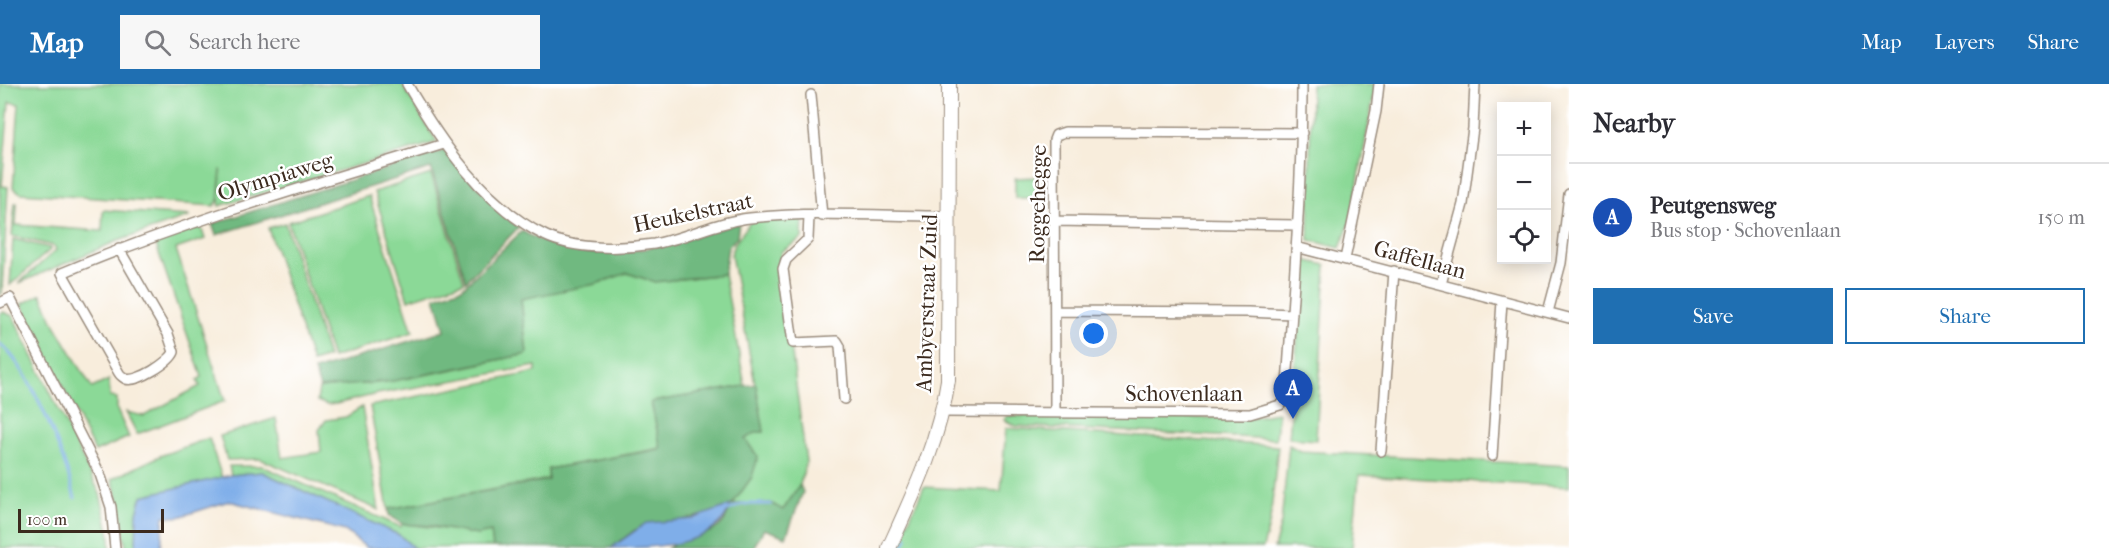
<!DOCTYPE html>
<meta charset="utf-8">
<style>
body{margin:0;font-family:"IM FELL French Canon",serif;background:#f7f7f7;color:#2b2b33}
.controls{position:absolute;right:18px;top:18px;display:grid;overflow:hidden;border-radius:0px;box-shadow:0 3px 15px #0003}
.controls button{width:54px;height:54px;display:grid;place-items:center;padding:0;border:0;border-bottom:2px solid #e1e1e2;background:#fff;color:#2b2b33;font:30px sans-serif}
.scale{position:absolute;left:18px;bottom:15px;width:146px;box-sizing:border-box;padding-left:6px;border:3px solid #3b2a1e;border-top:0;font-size:16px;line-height:21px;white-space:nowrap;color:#3b2a1e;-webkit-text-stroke:4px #fff;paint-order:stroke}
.you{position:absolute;left:1094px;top:250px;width:21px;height:21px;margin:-15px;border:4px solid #fff;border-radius:50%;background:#1a73e8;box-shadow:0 0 0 9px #1a73e833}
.badge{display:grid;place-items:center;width:39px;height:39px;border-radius:50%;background:#1f6fb2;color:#fff;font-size:20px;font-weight:700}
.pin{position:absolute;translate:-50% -50px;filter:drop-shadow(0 2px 3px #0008)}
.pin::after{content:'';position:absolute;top:32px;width:21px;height:18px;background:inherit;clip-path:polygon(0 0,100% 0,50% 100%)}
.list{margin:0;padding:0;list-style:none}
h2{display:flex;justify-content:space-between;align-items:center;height:78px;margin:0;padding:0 24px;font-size:26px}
h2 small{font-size:20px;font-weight:400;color:#7c7c81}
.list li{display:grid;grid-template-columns:39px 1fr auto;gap:18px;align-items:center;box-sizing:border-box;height:108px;padding:0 24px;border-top:2px solid #e1e1e2}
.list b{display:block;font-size:22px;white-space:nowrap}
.list p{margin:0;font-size:20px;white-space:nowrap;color:#7c7c81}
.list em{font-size:20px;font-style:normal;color:#7c7c81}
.actions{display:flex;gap:12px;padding:18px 24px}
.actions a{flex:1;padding:14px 0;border:2px solid #1f6fb2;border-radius:0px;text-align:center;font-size:21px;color:#1f6fb2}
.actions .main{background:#1f6fb2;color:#fff}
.icon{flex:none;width:33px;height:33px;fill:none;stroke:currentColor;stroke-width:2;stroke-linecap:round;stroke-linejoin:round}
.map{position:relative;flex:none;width:1569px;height:464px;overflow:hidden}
header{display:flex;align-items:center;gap:36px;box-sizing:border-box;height:84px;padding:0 30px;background:#1f6fb2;color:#fff}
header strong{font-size:28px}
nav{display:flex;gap:33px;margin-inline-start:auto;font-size:21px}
.search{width:420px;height:54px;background:#f7f7f7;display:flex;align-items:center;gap:15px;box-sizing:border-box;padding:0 21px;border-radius:0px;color:#7c7c81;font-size:22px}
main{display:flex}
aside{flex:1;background:#fff}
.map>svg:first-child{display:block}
.green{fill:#8bd997;stroke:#63825a;stroke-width:1.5}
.forest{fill:#70b980;stroke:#56724f;stroke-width:1.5}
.water{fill:#7faee9;stroke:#5d6c84;stroke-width:1.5}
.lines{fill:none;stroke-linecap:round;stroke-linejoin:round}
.stream{stroke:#7faee9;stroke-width:3}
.street-casing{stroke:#9a8c7d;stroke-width:12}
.secondary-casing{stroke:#9a8c7d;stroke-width:16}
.street{stroke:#fff;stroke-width:9}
.secondary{stroke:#fff;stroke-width:14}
.labels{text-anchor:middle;stroke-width:5;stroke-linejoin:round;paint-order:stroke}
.street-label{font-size:22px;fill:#3b2a1e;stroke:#fff}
</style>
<header>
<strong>Map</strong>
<div class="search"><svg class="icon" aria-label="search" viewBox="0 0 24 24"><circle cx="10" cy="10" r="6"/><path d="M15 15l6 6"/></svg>Search here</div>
<nav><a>Map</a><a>Layers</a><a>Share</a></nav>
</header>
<main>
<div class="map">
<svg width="1569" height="464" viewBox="0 0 1569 464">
<rect width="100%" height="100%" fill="#fff"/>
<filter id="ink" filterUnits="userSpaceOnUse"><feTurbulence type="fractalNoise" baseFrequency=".0167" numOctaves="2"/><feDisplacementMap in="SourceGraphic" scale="12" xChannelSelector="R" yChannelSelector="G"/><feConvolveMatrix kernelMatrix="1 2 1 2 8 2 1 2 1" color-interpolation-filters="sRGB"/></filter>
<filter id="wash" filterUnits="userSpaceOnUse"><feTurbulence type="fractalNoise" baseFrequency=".008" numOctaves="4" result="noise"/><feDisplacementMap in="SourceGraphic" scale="24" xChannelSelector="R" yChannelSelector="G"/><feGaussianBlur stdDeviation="1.35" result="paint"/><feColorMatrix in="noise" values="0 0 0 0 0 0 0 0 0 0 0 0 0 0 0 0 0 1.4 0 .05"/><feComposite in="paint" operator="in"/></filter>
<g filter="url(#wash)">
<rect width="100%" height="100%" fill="#f8eddc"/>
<path class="green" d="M0 0H402L437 58 219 122 221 85 218 117 214 122 21 109 13 104 19 20 9 18 2 102 8 103 2 209 0 211Z
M1311 0H1376L1351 136 1340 164 1309 156Z
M431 90 464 198 408 216 374 108Z
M1040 93V114H1015V94Z
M369 112 413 248 332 274 288 138Z
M15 119H17L16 141 102 147 103 126 191 132 115 158 19 199 56 166 54 162 12 152Z
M803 134 802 154 781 168C775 201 782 230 788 262H791L806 378 800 401 783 426 743 419 731 421 752 393 744 355 757 348H764L731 171C732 158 745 148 751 136Z
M285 139 328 273 312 278 268 144Z
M201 143 205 155 176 165 225 317 137 350 126 328 144 332 200 302 197 296 202 293 155 158Z
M13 155 50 164V166L10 201Z
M1304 176 1326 181 1316 356 1289 354Z
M627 189 655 198 724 190 745 302 651 318 661 364 548 385 549 395 388 425 370 322 536 288V282L377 310 336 320 327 321 317 317 319 305C330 299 362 301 377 299 427 292 477 280 527 270L521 215Z
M41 210 55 241 92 304 109 296 110 313 117 314V326L129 353 95 368 22 220Z
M3 228 13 232 100 410 110 451V464H0V230Z
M362 323 379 426 270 379 260 375 227 376 220 352 276 334 282 374 321 368 319 346 326 336 346 333Z
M1278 329 1276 355 1016 342 1004 336 1007 332 1247 334Z
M1006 344 1278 362 1270 437 1263 464H896L924 403 1001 407Z
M209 354 222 394 142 412 137 429 136 464H126L120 421 112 395 160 372Z
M1289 361 1300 367 1569 382V403L1359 391 1352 464H1274L1281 439Z
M229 382H262L401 443 402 440C433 442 460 450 491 448L493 463 414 464 399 451 262 388 231 391Z"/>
<path class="forest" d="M445 66 508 135 519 143 466 197 431 84 216 151 212 140Z
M739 139 737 153 728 163 724 190 655 198 627 189 596 200 521 215 527 270 393 297 320 304 314 287 445 246 435 213 462 204 522 147C593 190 666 160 739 139Z
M756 300 764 348H757L745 355 758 373 752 393 732 421 771 419 783 426 800 401 803 408 786 453 764 445 753 464H668C690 449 724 456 730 422L710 430 635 446 611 464 493 463 491 448 477 451 431 442 402 440 389 431 388 425 548 396V385L661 365 651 318Z"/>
<path class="water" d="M262 388 399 451 414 464H367L345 447 229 417 179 433 164 432 161 464H136L137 429 142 412 231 391Z
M731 421C717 464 650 464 611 464L646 439 692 435Z"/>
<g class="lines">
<path class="stream" d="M0 260C31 284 65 374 75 414
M727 427 743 420H771
M902 464 907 454"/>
</g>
</g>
<g filter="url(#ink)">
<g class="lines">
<g class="street-casing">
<path id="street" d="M407 0C440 57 484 122 546 152 576 166 622 165 654 160 687 154 718 137 750 134 815 127 885 132 950 132
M811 11 822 132
M809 132 808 155 786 176 783 185 793 259 837 257 840 262 844 315
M1055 137 1298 141
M1296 163 1569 234
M119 165 168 250 174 268C170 278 137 299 126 295 125 295 119 290 119 289L62 189C187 136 315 100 444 60
M1345 175 1376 27 1379 0
M1441 200 1463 120 1473 44 1475 0
M0 219 10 214 100 390 111 423 115 464
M1056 227 1249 228 1292 230
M1548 228 1561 179 1569 110
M943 328 1250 330 1280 321 1286 315C1293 210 1302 105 1302 0
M1055 328 1054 56 1056 51 1065 48 1302 49
M1381 367 1394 187
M1492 372 1502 217"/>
</g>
<g class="secondary-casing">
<path id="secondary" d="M889 464C914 409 939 357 948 296L949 0"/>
</g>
<use href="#street" class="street"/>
<use href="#secondary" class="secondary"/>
</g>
</g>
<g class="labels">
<g class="street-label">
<text transform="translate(275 92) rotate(-17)" y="8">Olympiaweg</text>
<text transform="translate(1037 120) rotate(-89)" y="8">Roggehegge</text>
<text transform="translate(693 128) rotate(-12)" y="8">Heukelstraat</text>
<text transform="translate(1420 175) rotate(15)" y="8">Gaffellaan</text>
<text transform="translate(926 219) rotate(-88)" y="8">Ambyerstraat Zuid</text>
<text x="1184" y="317">Schovenlaan</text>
</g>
</g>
</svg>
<div class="controls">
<button>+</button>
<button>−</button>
<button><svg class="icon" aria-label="locate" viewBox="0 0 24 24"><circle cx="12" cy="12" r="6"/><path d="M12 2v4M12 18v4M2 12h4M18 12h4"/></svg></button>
</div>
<div class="scale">100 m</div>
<div class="you"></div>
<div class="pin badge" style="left:1293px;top:335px;background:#1a4fb4">A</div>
</div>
<aside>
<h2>Nearby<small></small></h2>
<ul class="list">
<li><span class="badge" style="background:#1a4fb4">A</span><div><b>Peutgensweg</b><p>Bus stop · Schovenlaan</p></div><em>150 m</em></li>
</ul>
<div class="actions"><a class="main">Save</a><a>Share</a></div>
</aside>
</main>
